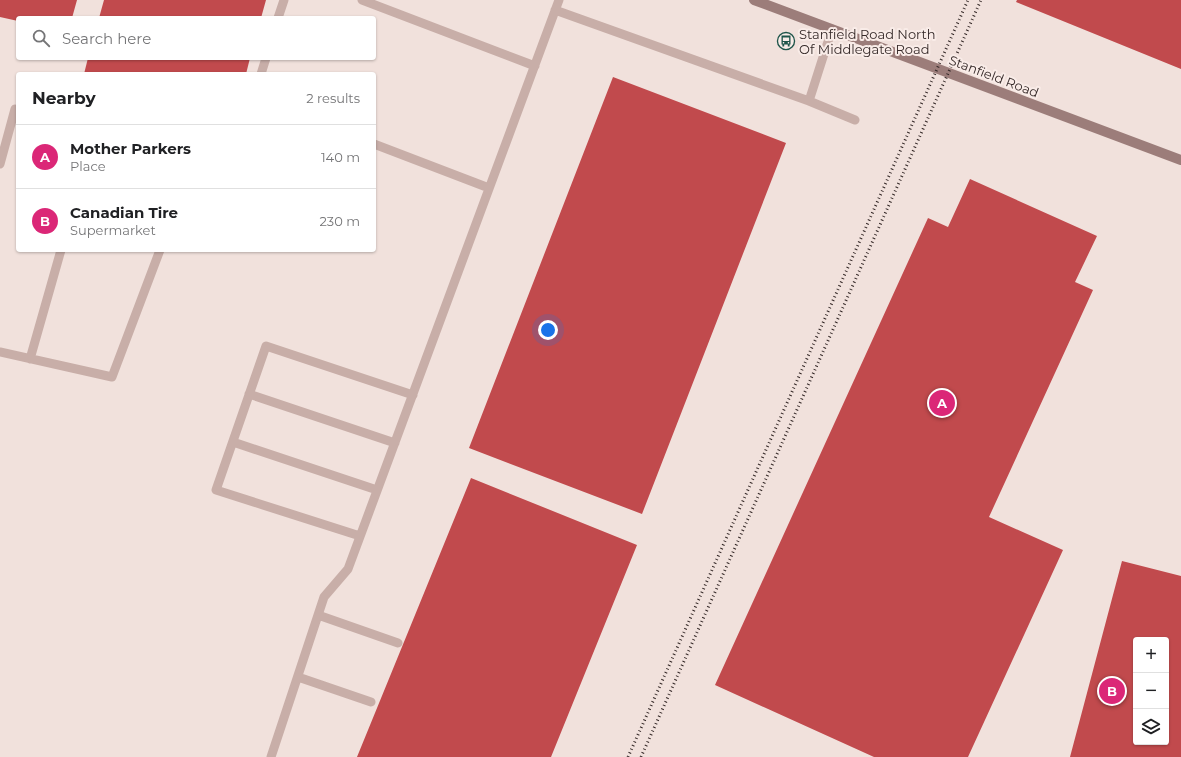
<!DOCTYPE html>
<meta charset="utf-8">
<style>
body{margin:0;font-family:Montserrat,sans-serif;background:#f6f6f6;color:#202124}
.controls{position:absolute;right:12px;bottom:12px;display:grid;overflow:hidden;border-radius:4px;box-shadow:0 1px 3px #0004}
.controls button{width:36px;height:36px;display:grid;place-items:center;padding:0;border:0;border-bottom:1px solid #e0e0e0;background:#fff;color:#202124;font:20px sans-serif}
.you{position:absolute;left:548px;top:330px;width:14px;height:14px;margin:-10px;border:3px solid #fff;border-radius:50%;background:#1a73e8;box-shadow:0 0 0 6px #1a73e833}
.badge{display:grid;place-items:center;width:26px;height:26px;border-radius:50%;background:#db2777;color:#fff;font-size:13px;font-weight:700}
.pin{position:absolute;translate:-50% -50%;border:2px solid #fff;box-shadow:0 1px 4px #0006}
.list{margin:0;padding:0;list-style:none}
h2{display:flex;justify-content:space-between;align-items:center;height:52px;margin:0;padding:0 16px;font-size:17px}
h2 small{font-size:13px;font-weight:400;color:#757577}
.list li{display:grid;grid-template-columns:26px 1fr auto;gap:12px;align-items:center;box-sizing:border-box;height:64px;padding:0 16px;border-top:1px solid #e0e0e0}
.list b{display:block;font-size:15px;white-space:nowrap}
.list p{margin:0;font-size:13px;white-space:nowrap;color:#757577}
.list em{font-size:13px;font-style:normal;color:#757577}
.icon{flex:none;width:22px;height:22px;fill:none;stroke:currentColor;stroke-width:2;stroke-linecap:round;stroke-linejoin:round}
.map{position:relative;flex:none;width:1181px;height:757px;overflow:hidden}
.search{position:absolute;background:#fff;box-shadow:0 1px 3px #0004;left:16px;top:16px;width:360px;height:44px;display:flex;align-items:center;gap:10px;box-sizing:border-box;padding:0 14px;border-radius:4px;color:#757577;font-size:15px}
.panel{position:absolute;background:#fff;box-shadow:0 1px 3px #0004;left:16px;top:72px;width:360px;height:180px;border-radius:4px}
.map>svg:first-child{display:block}
.building{fill:#c14a4d;fill-rule:evenodd}
.lines{fill:none;stroke-linecap:round;stroke-linejoin:round}
.lane{stroke:#c8aea8;stroke-width:9}
.secondary{stroke:#9c7d7a;stroke-width:10}
.rail{stroke:#352928;stroke-width:3;stroke-dasharray:1 3;stroke-linecap:butt}
.labels{text-anchor:middle;stroke-width:4;stroke-linejoin:round;paint-order:stroke}
.poi-label{font-size:13px;fill:#352928;stroke:#f9ece8;text-anchor:start}
.street-label{font-size:13px;fill:#352928;stroke:#f9ece8}
</style>
<div class="map">
<svg width="1181" height="757" viewBox="0 0 1181 757">
<rect width="100%" height="100%" fill="#f1e1dc"/>
<path class="building" d="M0 0H77L72 18H18V21L0 17Z
M104 0H266L261 18H99Z
M1017 0H1181V69L1016 2Z
M88 58H250L246 74H84Z
M613 77 786 143 642 514 469 448Z
M970 179 1097 236 1075 282 1093 290 989 517 1063 550 968 757H874L715 685 928 218 948 227Z
M471 478 637 545 551 757H357Z
M1122 561 1181 576V757H1070ZM1136 640H1166V742H1136Z"/>
<g class="lines">
<path class="lane" d="M362 0 535 66
M555 10 809 101 855 120
M278 18 284 0
M261 74 266 58
M809 101 832 29
M374 144 489 188
M0 164 15 109
M0 352 112 377 160 250
M30 359 61 250
M249 394 395 443
M233 442 377 490
M360 536 216 490 266 346 413 395
M318 615 398 643
M298 677 371 702
M271 757 324 597 348 569 559 0"/>
<path class="secondary" d="M754 0 1181 160"/>
<path class="rail" d="M628 757 968 0
M641 757 981 0"/>
</g>
<defs>
<g id="bus-ring" transform="scale(0.9)"><circle r="9.5" fill="#f9ece8" stroke="#1f554a" stroke-width="1.5"/><path d="M-5-6H5V4H4V6H2V4H-2V6H-4V4H-5ZM-3.5-4V0h7V-4ZM-3.5 1.2v1.5H-2V1.2ZM2 1.2v1.5H3.5V1.2Z" fill="#1f554a"/></g>
</defs>
<g fill-rule="evenodd">
<use href="#bus-ring" x="786" y="41"/>
</g>
<g class="labels">
<g class="poi-label">
<text x="799" y="39">Stanfield Road North<tspan x="799" dy="15">Of Middlegate Road</tspan></text>
</g>
<g class="street-label">
<text transform="translate(994 76) rotate(21)" y="5">Stanfield Road</text>
</g>
</g>
</svg>
<div class="controls">
<button>+</button>
<button>−</button>
<button><svg class="icon" aria-label="layers" viewBox="0 0 24 24"><path d="M12 4l9 5-9 5-9-5zM3 14l9 5 9-5"/></svg></button>
</div>
<div class="you"></div>
<div class="pin badge" style="left:942px;top:403px">A</div>
<div class="pin badge" style="left:1112px;top:691px">B</div>
<div class="search"><svg class="icon" aria-label="search" viewBox="0 0 24 24"><circle cx="10" cy="10" r="6"/><path d="M15 15l6 6"/></svg>Search here</div>
<section class="panel">
<h2>Nearby<small>2 results</small></h2>
<ul class="list">
<li><span class="badge">A</span><div><b>Mother Parkers</b><p>Place</p></div><em>140 m</em></li>
<li><span class="badge">B</span><div><b>Canadian Tire</b><p>Supermarket</p></div><em>230 m</em></li>
</ul>
</section>
</div>
